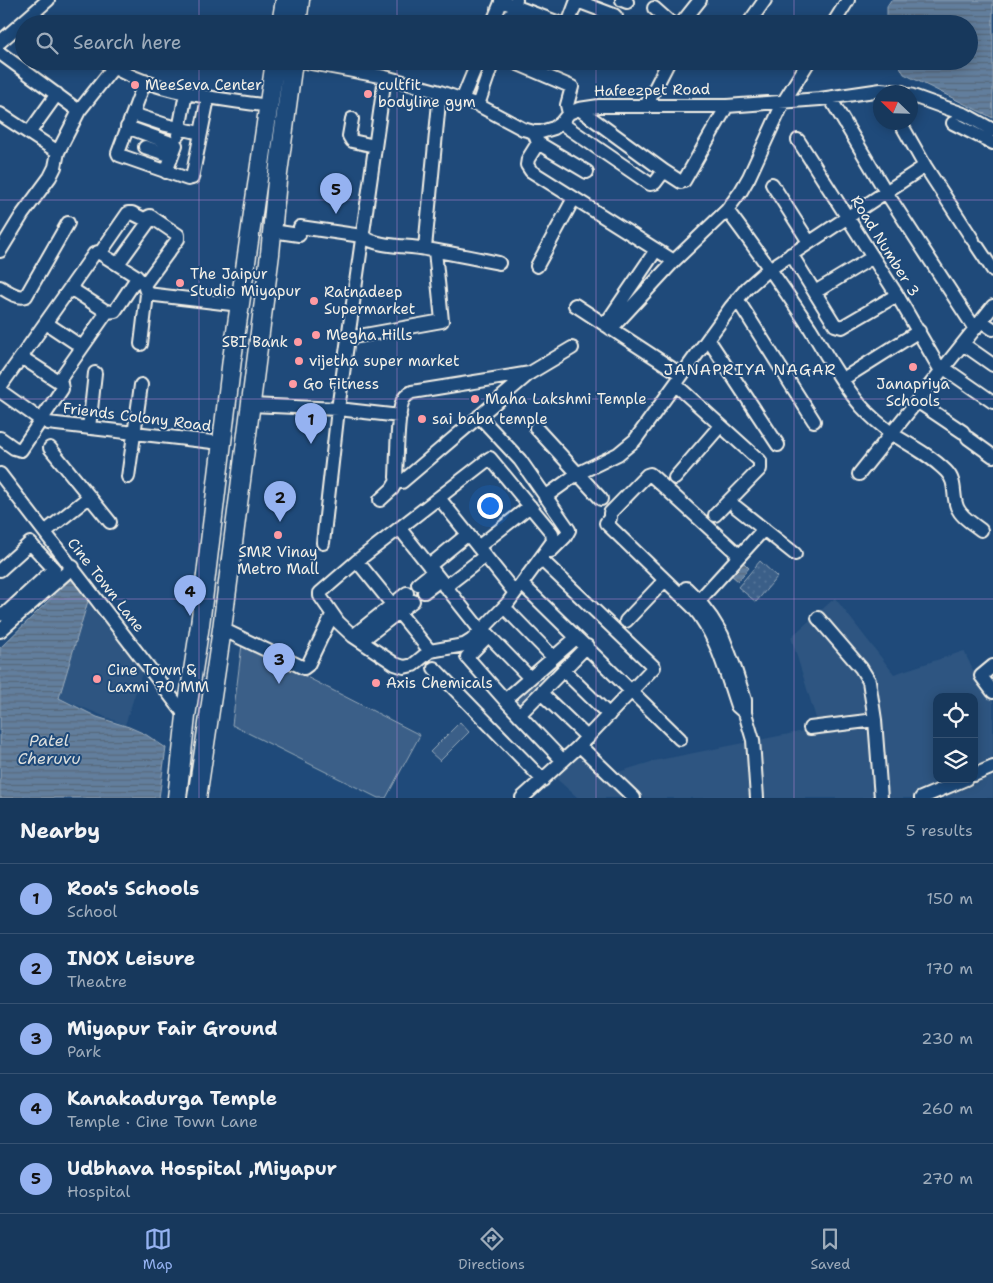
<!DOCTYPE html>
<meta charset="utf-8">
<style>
body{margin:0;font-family:"Shantell Sans",sans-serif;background:#244365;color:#f1f3f6}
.controls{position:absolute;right:15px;bottom:15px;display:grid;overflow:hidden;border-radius:10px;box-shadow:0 2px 12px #0003}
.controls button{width:45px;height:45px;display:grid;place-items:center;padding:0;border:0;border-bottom:1px solid #365272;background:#17385c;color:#f1f3f6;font:25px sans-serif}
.compass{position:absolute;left:873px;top:85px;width:45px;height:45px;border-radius:50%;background:#17385c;box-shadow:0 2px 12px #0003;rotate:293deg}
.you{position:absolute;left:489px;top:505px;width:18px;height:18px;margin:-12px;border:4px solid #fff;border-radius:50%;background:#1a73e8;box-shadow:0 0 0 8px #1a73e833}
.badge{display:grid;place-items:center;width:32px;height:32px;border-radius:50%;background:#95b2f1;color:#111;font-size:16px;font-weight:700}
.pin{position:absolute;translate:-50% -41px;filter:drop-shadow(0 1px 2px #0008)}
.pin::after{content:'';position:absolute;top:26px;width:18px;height:15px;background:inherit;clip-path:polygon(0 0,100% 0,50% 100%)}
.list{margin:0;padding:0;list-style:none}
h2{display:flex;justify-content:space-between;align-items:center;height:65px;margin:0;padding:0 20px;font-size:21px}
h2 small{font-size:16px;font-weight:400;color:#9eacbb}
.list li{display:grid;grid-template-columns:32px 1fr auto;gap:15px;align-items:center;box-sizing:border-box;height:70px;padding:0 20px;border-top:1px solid #365272}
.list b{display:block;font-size:19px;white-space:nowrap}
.list p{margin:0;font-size:16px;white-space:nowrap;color:#9eacbb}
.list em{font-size:16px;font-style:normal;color:#9eacbb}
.icon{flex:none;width:28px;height:28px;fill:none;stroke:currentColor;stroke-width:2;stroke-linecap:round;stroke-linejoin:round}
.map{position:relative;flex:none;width:993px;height:798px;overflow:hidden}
.search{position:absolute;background:#17385c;box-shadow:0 2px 12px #0003;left:15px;right:15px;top:15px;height:55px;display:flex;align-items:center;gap:12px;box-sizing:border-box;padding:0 18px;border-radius:28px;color:#9eacbb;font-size:19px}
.sheet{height:415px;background:#17385c}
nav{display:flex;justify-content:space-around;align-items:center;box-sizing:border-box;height:70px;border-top:1px solid #365272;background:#17385c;font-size:14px;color:#9eacbb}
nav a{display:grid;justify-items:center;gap:2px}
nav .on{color:#95b2f1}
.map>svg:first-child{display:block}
.built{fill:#2d5581;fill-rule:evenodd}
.grass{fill:url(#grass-dots);stroke:#97a8b8}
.green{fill:#3a5f88;stroke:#97a8b8}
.water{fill:url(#water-rules);stroke:#9cacbb}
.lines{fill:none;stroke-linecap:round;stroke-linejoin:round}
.minor-casing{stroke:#f4f1e8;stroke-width:16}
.highway-casing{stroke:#f4f1e8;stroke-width:21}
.minor{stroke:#1f4a7a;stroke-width:12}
.highway{stroke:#1f4a7a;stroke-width:18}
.grid{fill:none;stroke:#b185d1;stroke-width:1;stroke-opacity:0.55}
.poi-dot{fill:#ff9aa2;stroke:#1f4a7a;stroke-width:2}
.labels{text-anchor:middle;stroke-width:4;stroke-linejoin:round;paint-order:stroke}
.poi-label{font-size:15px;fill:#f4f1e8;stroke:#1f4a7a;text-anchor:start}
.street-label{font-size:15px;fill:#f4f1e8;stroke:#1f4a7a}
.neighbourhood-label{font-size:16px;letter-spacing:1px;fill:#f4f1e8;stroke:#1f4a7a}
.water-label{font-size:16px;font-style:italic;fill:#dee0dd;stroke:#1f4a7a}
</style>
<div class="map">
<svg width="993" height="798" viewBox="0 0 993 798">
<defs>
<pattern id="grass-dots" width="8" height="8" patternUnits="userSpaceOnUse" patternTransform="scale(1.25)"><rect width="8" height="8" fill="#3a5f88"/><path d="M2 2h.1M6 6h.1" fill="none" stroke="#577699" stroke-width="1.8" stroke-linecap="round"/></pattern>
<pattern id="water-rules" width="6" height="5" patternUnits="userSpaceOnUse" patternTransform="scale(1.25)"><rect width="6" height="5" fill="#627e9d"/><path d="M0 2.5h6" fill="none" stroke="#58687a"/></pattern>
</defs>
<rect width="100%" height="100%" fill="#1f4a7a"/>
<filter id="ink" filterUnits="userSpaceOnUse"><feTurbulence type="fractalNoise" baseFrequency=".02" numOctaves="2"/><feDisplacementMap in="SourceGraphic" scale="10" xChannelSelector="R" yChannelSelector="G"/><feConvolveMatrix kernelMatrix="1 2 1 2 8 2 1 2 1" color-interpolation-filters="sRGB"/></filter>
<g filter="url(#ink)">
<path class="built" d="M835 598 894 674 964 651 980 685 993 695V798H578L550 773 577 748 605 776 654 761 819 728 791 637ZM937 697H974V779H937Z
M86 599 143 670 125 725 60 698Z"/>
<path class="grass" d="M760 561 777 577 756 602 738 587Z"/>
<path class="green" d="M576 638 587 646 519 715 505 700Z
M242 644 420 735 386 798H378L232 725Z
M460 722 469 732 440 761 430 752Z"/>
<path class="water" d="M891 0H993V118L904 74 897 61H969V24H887V6Z
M742 561 749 568 738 581 730 574Z
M72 578 91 591 59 698 97 717 129 727 145 734 166 748 159 798H0V648Z"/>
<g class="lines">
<g class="minor-casing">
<path id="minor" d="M622 0 627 2
M501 1 562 24
M577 1 614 15 616 17 614 24
M654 8 672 24
M32 15 46 24
M492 24 502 0
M507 24 516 0
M568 24 577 0
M681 24 700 0
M748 24 765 0
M833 24 848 0
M0 42 48 0
M0 53 79 111
M103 61C152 93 213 98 269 106
M300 61 385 77 440 92 478 105 523 129 534 132H541L554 128 561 123 569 113 579 109 599 106H727L820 99 881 90 902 92
M511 61 572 87 567 105 569 113
M145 81 118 153 119 155 188 179 192 178 208 98
M910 95 966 115 993 130
M830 98 886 192 975 329
M462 100 478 61
M478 105 493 61
M646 106 669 61
M579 109 664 171
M0 114 58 152
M133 114 166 125 200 133
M352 119 349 136 352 141 375 146
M900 122 925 166 973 240
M561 123 650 184 655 183 664 171 681 182 684 181 727 106
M953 123 993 143
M127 127 176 145 166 172
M534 132 538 143 528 159 527 165 531 171 674 261
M29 133 57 94
M178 135 186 93
M798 140 897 295 941 371
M538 143 587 172
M145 147 172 156
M772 184 809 242
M727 210C756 249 783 287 810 328 826 354 842 384 862 407 871 417 883 427 894 435 912 446 931 456 946 471 957 482 952 494 957 507 961 517 972 523 981 530
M300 227 362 236C380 248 405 245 426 249 450 253 475 258 499 263
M272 231 299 235
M977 246 993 270
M425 248 440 92
M0 251 22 215 50 177 55 167 58 152 79 111 113 68
M101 252 128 213H132L144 219 150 216 178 235V239L144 285
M791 254 835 325 842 327 897 295
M118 264 152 217
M537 266 574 198
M0 287C8 291 17 299 26 296L68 223
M70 288 107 312
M815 292 873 257
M147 294 240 305
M737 299 814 421
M575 305 682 375
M981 321 993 329
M46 323 82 347
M605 325 656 250
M611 329 674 261 727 210 741 191 749 177 783 103 809 61
M348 338 442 321 435 251
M708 339 778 445
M963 344 993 365
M21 357 61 383
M944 368 993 402
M843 379 919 331
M676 385 760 461V469L715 515
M0 387 94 254 98 252 136 276 144 285 147 294 141 344
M0 391 41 420
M917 401 963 432
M251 405 338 409 400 416
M479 416 520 460 569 530 565 537 551 551
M48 423 221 443
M89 428 95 373
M536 428 601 499
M0 438 14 448 21 450 62 389 60 379 107 312 115 311 137 278
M968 438 993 456
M50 448 110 522
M490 458 552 533 553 541 507 604 472 640 464 645 430 651 413 665 404 667 395 664 353 636 338 622 320 596V593L357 561Z
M0 474 186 716
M859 474 993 306
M128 477 141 385
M675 478 720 426
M397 481 402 482 530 373 572 348
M545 497 577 474 618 454 635 440 731 307 747 288 765 272 925 166
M439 498 515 593
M380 500 392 489 397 481 396 477C397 460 397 413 403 400 405 396 408 394 412 392L530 373
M736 507 795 554
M400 529 481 631
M44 531 50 528 89 497
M323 543 338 409 385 77
M478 547 530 506
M739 555 650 474 647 475 610 513V518L606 523 693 607C717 636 725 671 737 706L745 713
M357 561 430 651
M429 566 468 534
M0 570 30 543 54 569 4 615 0 614
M418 584 433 572
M445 587 485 556
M686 588 699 601 711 617 722 635 734 666 745 700V713L753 740 757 798
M527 589 680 739
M424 592 440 580
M693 607 764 529
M509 612 553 657
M818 618 861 668 869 681 875 720 881 798
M626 621 665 580
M222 629 304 668 308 665 332 615
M0 631 73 567
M488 635 530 678
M353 636 407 593
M487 637 467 657 505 700 563 761
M361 641 413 601
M993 666 981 676 993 692
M434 668 543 780
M563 670 609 715
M541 693 588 738
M505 700 576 638
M519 715 587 646
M810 728 875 720
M580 746 634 798
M974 775 993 767
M522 798 577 748 654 667 545 563
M921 798 966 779"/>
</g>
<g class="highway-casing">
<path id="highway" d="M281 24 285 0
M297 24 300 0
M177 798 186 716 200 625 232 359 275 61
M197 798 222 629 270 254 277 181 293 61"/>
</g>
<use href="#minor" class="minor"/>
<use href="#highway" class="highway"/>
</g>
</g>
<path class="grid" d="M199 0V24M397 0V24M596 0V24M794 0V24M199 61V798M397 61V798M596 61V798M794 61V798M0 200H993M0 399H993M0 599H993"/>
<g class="poi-dot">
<circle cx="135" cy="85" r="5"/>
<circle cx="368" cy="94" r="5"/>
<circle cx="180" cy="283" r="5"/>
<circle cx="314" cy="301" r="5"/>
<circle cx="316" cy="335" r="5"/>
<circle cx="298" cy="342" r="5"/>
<circle cx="299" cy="361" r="5"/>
<circle cx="913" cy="367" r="5"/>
<circle cx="293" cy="384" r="5"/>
<circle cx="475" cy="399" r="5"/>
<circle cx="422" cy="419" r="5"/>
<circle cx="278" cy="535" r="5"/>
<circle cx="97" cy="679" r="5"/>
<circle cx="376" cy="683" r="5"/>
</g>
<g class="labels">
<g class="poi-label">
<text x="145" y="90">MeeSeva Center</text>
<text x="378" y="90">cultfit<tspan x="378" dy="17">bodyline gym</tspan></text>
<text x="190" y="279">The Jaipur<tspan x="190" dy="17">Studio Miyapur</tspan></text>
<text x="324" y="297">Ratnadeep<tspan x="324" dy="17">Supermarket</tspan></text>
<text x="326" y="340">Megha Hills</text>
<text x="288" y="347" text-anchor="end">SBI Bank</text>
<text x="309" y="366">vijetha super market</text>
<text x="303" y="389">Go Fitness</text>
<text x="913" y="389" text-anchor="middle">Janapriya<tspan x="913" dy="17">Schools</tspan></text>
<text x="485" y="404">Maha Lakshmi Temple</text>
<text x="432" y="424">sai baba temple</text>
<text x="278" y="557" text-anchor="middle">SMR Vinay<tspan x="278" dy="17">Metro Mall</tspan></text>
<text x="107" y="675">Cine Town &amp;<tspan x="107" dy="17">Laxmi 70 MM</tspan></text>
<text x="386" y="688">Axis Chemicals</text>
</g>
<g class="street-label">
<text transform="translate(652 90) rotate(-1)" y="5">Hafeezpet Road</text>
<text transform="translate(885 246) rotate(58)" y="5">Road Number 3</text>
<text transform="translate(137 417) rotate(7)" y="5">Friends Colony Road</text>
<text transform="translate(106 585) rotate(52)" y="5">Cine Town Lane</text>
</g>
<g class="neighbourhood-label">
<text x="750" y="375">JANAPRIYA NAGAR</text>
</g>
<g class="water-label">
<text x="49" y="746">Patel<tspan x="49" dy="18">Cheruvu</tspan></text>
</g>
</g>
</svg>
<div class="controls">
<button><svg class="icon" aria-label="locate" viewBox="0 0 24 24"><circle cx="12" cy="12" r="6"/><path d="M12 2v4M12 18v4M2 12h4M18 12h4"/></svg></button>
<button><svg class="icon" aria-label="layers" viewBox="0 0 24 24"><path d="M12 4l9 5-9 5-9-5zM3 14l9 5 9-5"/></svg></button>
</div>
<svg class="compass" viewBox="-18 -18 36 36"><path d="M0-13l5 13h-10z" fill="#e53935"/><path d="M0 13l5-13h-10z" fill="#9eacbb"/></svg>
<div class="you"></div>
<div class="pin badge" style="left:311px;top:444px">1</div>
<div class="pin badge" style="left:280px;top:522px">2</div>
<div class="pin badge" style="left:279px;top:684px">3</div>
<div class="pin badge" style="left:190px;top:616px">4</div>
<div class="pin badge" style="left:336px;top:214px">5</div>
<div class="search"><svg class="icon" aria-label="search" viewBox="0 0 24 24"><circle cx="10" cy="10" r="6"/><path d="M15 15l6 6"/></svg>Search here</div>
</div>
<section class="sheet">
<h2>Nearby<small>5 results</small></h2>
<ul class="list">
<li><span class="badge">1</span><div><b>Roa's Schools</b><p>School</p></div><em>150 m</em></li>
<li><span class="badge">2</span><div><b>INOX Leisure</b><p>Theatre</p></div><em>170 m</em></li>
<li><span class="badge">3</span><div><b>Miyapur Fair Ground</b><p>Park</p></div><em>230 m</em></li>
<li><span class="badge">4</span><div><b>Kanakadurga Temple</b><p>Temple · Cine Town Lane</p></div><em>260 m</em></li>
<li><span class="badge">5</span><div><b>Udbhava Hospital ,Miyapur</b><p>Hospital</p></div><em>270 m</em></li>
</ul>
</section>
<nav>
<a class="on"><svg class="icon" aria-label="map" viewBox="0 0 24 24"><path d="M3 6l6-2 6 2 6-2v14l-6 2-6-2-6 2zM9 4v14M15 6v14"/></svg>Map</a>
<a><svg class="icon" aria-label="directions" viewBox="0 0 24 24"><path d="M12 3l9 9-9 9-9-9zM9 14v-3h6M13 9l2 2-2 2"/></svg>Directions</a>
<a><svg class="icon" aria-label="saved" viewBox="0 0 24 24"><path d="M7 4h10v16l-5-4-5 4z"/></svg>Saved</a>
</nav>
